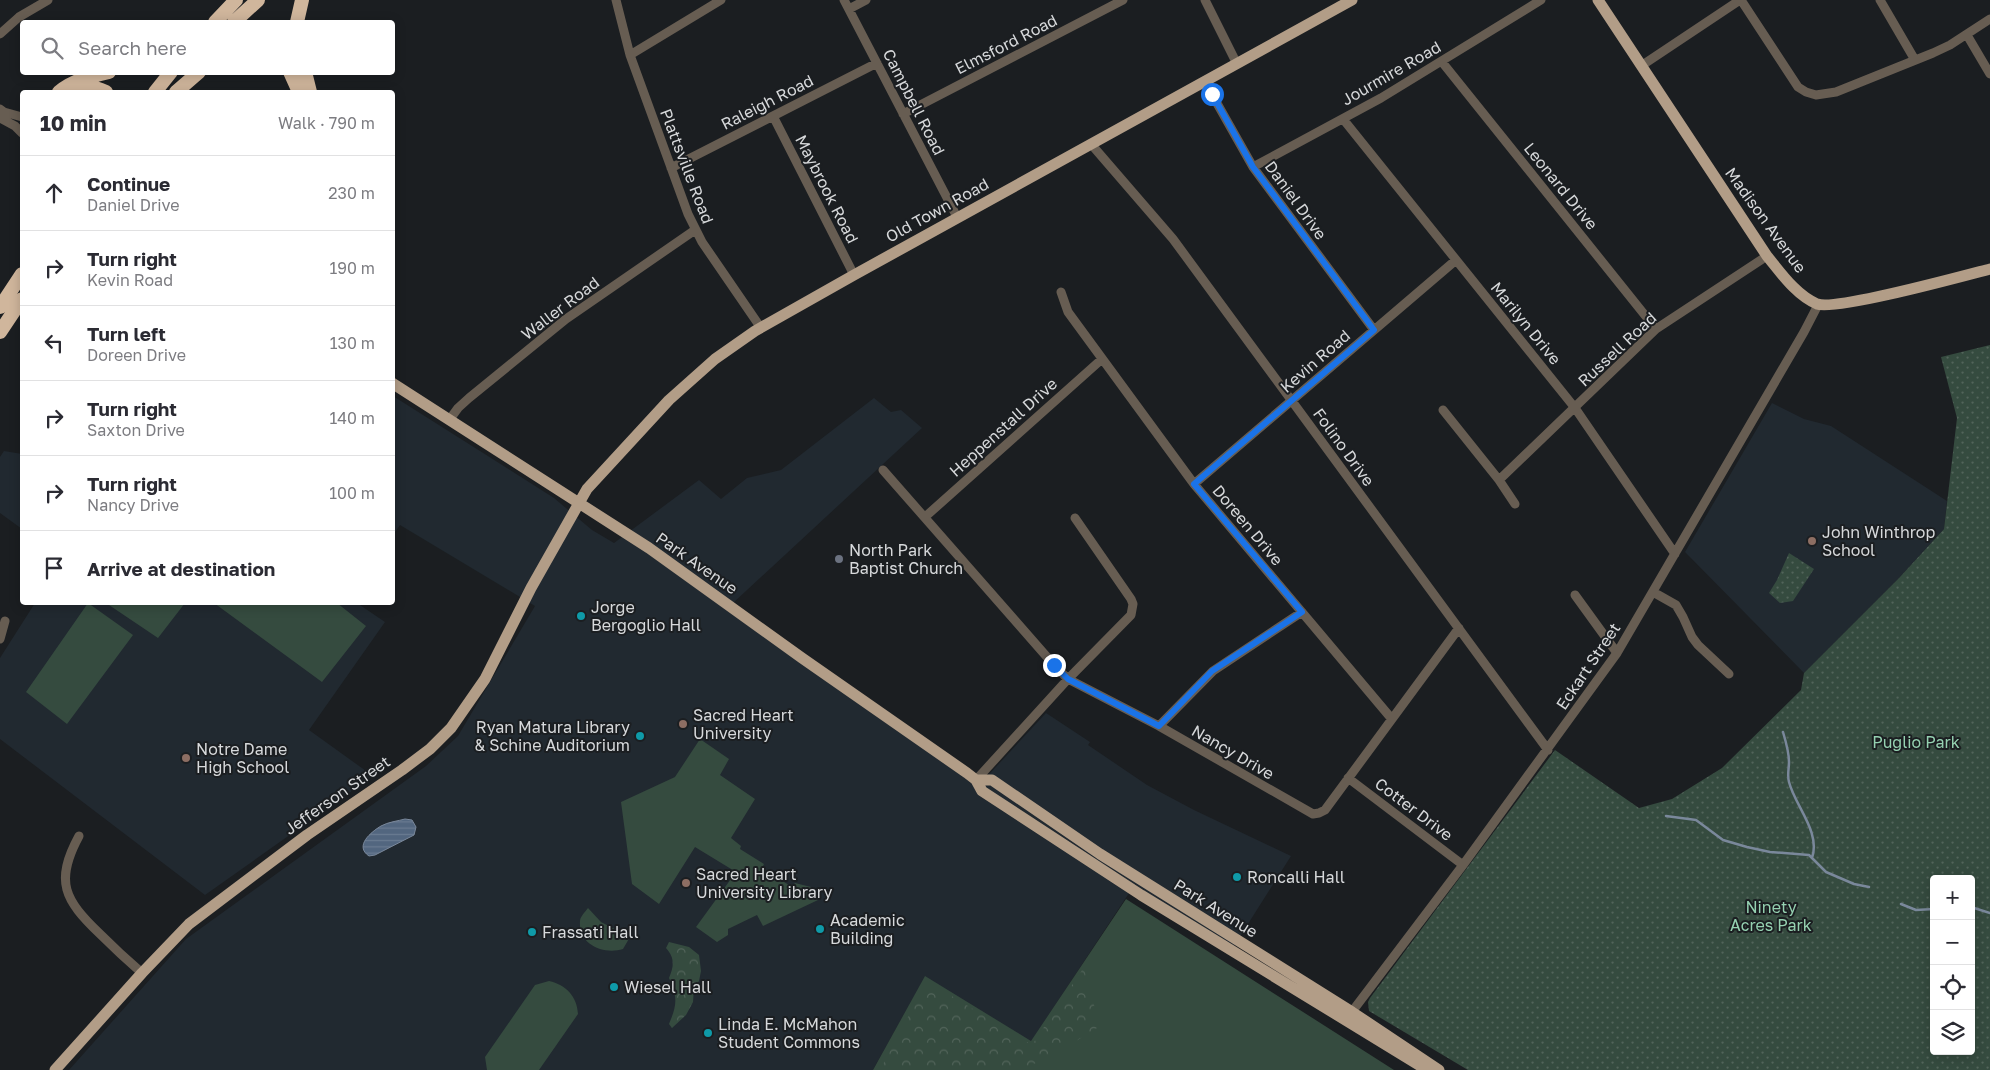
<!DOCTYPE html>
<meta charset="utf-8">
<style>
body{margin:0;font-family:"Golos Text",sans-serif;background:#f2f2f3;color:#2b2b33}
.controls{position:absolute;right:15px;bottom:15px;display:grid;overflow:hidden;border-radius:5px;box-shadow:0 2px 12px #0003}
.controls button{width:45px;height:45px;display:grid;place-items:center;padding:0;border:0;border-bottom:1px solid #e1e1e2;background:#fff;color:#2b2b33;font:25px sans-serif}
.stop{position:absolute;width:15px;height:15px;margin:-11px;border:4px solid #1a73e8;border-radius:50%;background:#fff}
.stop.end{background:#1a73e8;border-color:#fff;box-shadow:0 1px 5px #0008}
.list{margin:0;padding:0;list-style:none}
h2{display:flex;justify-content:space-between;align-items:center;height:65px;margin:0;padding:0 20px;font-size:21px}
h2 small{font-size:16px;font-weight:400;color:#7c7c81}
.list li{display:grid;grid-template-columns:32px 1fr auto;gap:15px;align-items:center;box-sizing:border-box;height:75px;padding:0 20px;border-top:1px solid #e1e1e2}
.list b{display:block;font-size:19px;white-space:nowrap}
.list p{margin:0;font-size:16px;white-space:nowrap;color:#7c7c81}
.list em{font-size:16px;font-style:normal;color:#7c7c81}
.icon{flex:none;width:28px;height:28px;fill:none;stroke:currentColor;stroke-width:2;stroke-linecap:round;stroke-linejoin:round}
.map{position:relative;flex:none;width:1990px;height:1070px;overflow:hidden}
.search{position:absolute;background:#fff;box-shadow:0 2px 12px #0003;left:20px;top:20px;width:375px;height:55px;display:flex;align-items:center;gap:12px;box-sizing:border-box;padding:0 18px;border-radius:5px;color:#7c7c81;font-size:19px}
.panel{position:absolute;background:#fff;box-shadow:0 2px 12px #0003;left:20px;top:90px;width:375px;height:515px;border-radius:5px}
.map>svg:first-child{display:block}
.built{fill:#212930}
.grass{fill:#354b3f}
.forest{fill:url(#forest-crowns)}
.park{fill:url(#park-dots);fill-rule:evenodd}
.water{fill:url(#water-rules);stroke:#7a889b}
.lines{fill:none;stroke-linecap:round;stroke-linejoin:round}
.stream{stroke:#7a889b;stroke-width:2.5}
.minor{stroke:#675d52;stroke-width:9}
.major{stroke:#b29d87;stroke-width:11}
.highway{stroke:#d0b69c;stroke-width:14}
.route{stroke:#1a73e8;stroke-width:6}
.education-dot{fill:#8d6e63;stroke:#1b1e21;stroke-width:2}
.worship-dot{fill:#6b7280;stroke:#1b1e21;stroke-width:2}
.culture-dot{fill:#0f9aa8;stroke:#1b1e21;stroke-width:2}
.labels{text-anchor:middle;stroke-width:4;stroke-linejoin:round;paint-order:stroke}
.street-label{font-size:16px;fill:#d7d9db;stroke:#1b1e21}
.poi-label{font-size:16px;fill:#d7d9db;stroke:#1b1e21;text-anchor:start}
.park-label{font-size:16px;fill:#95d1b1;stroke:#1b1e21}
</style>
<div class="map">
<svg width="1990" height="1070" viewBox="0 0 1990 1070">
<defs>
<pattern id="forest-crowns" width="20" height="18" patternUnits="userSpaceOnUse" patternTransform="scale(1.25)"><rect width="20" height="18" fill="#354b3f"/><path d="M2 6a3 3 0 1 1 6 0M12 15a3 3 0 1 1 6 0" fill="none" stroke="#52645a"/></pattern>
<pattern id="park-dots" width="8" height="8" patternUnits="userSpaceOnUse" patternTransform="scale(1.25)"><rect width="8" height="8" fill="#354b3f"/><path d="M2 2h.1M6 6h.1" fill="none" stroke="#52645a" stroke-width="1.8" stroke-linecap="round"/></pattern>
<pattern id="water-rules" width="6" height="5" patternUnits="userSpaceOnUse" patternTransform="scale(1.25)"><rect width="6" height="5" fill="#52667f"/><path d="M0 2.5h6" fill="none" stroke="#6a7b91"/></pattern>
</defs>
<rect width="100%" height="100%" fill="#1b1e21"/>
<path class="built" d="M393 396 554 498 592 530 614 543 699 480 721 499 747 478 781 470 874 398 891 412 901 410 922 428 733 603 982 782 1046 713 1090 742 1088 745 1147 785 1194 810 1291 856 1234 946 1146 894 1135 884 1031 1042 925 977 873 1070H69L186 939 426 766 458 736 535 606 400 525 393 535Z
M1772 403 1804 419 1831 426 1947 501 1944 529 1899 578 1804 673 1685 552Z
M4 451 22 454V529L0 513V457Z
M35 603H357L385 622 309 730 373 776 205 895 0 739V658Z"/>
<path class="grass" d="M88 603 133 635 67 724 26 692Z
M106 603H185L158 638Z
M214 603H337L366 626 322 682Z
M700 739 729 759 720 775 755 799 731 838 741 846 740 849 764 864 762 868 792 887 795 883 811 887 818 900 763 926 757 915 728 929V935L717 942 696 927 736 872 695 847 659 904 632 884 621 802 675 777Z
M1126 899 1394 1070H873L925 976 1031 1041Z
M588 908 601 922 630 937 623 949C604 955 578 945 580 921 580 917 585 912 588 908Z
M549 981C566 985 577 996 578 1014L539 1070H487L485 1057 535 985Z"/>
<path class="forest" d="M669 942 689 947 699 955 701 971 699 981 694 987 693 1002 686 1015 672 1028 669 1024C677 1005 678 997 669 978 674 966 675 958 666 948Z
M1084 967 1089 991 1099 1019 1097 1028 1047 1059 1017 1070H880L927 981 1032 1045Z"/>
<path class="park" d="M1990 345V1070H1468L1369 1011 1368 1002 1370 998 1555 750 1639 808 1672 799 1722 768 1801 690 1804 673 1899 578 1944 529 1957 418 1941 357ZM1934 879H1971V1051H1934Z
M1789 553 1814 569 1793 601 1780 603 1769 593 1777 580Z"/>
<path class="water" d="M405 819 412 820 416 827 414 835 375 855 369 856C354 846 371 832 381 826 388 822 398 821 405 819Z"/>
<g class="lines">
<path class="stream" d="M1783 732C1786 742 1789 752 1789 762 1789 768 1787 776 1789 782 1795 806 1821 832 1812 858
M1666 816 1696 820 1723 840 1747 847 1770 852 1809 855 1826 872 1854 884 1869 887
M1901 904 1916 910 1934 909
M1971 907 1990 913"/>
<path class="minor" d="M616 0 630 55 688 214 702 242 761 328
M844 0 957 217
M1205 0 1237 64
M1741 0 1798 87 1806 92 1816 95 1836 92 1933 53 1950 45 1990 19
M1880 0 1915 60
M849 9 866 0
M0 34 19 17 48 0
M1967 35 1990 74
M630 55 721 0
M1442 62 1656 329
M1641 66 1740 0
M1205 82 1253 167 1374 330
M0 109 4 112 22 117
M903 114 1123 0
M773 116 854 275
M0 118 15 126 22 133
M1343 119 1575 408 1675 554
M1091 144 1173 239 1548 750
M1253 167 1381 98 1541 0
M671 168 877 63
M1061 292 1068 312 1194 484 1391 718
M1443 410 1499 480 1515 504
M450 419 458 408 469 398 566 319 695 230
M883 470 1054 665 1068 679 1159 726 1313 814 1319 813 1325 810 1459 628
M1499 480 1656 329 1767 256
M1194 484 1456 260
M925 517 1102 359
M1653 592 1676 605 1683 617 1692 637 1698 645 1729 674
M1575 595 1617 653
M0 639 5 621
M1159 726 1213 671 1302 612
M1348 778 1463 865
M976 780 1068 679 1131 615 1133 604 1131 599 1075 518
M79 836C54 882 65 900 99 933 113 947 127 960 142 973
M1348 1017 1463 865 1617 653 1804 332 1818 305"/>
<path class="major" d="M1598 0 1767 256C1781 273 1796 295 1817 304 1835 311 1963 276 1990 269
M392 383 649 548 802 658 967 773 976 780 982 791 1141 895 1427 1070
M976 780H992L1100 854 1352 1012 1439 1070
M55 1070 142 973 189 924 307 835 402 770 430 749 451 728 485 679 531 588 587 489 669 400 715 359 755 331 854 275 1352 0"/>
<path class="highway" d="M215 22 236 0
M234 22 258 0
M297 22 302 0
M290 72 299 92
M305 72 310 92
M59 92C73 80 91 76 109 72
M72 92C84 85 94 86 106 92
M155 92 171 72
M176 92 199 72
M0 307 22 274
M0 332 22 299"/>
</g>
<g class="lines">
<path class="route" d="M1054 665 1068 679 1159 726 1212 671 1302 612 1194 484 1374 330 1253 167 1212 94"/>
</g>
<g class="education-dot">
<circle cx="1812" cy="541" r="5"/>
<circle cx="683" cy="724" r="5"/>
<circle cx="186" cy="758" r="5"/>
<circle cx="686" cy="883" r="5"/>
</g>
<circle class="worship-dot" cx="839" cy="559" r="5"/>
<g class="culture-dot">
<circle cx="581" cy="616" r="5"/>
<circle cx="640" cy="736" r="5"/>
<circle cx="1237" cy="877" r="5"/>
<circle cx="820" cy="929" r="5"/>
<circle cx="532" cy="932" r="5"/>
<circle cx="614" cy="987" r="5"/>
<circle cx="708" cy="1033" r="5"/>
</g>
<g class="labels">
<g class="street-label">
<text transform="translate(1006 44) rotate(-27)" y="6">Elmsford Road</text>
<text transform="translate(1391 73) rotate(-30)" y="6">Jourmire Road</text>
<text transform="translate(767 102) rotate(-27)" y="6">Raleigh Road</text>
<text transform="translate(914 102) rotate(63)" y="6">Campbell Road</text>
<text transform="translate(687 166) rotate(69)" y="6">Plattsville Road</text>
<text transform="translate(1561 186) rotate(51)" y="6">Leonard Drive</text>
<text transform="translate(827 189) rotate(63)" y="6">Maybrook Road</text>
<text transform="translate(1296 200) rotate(54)" y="6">Daniel Drive</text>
<text transform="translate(937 210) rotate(-29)" y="6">Old Town Road</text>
<text transform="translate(1766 220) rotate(54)" y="6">Madison Avenue</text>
<text transform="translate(560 308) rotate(-37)" y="6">Waller Road</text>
<text transform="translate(1526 323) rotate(51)" y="6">Marilyn Drive</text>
<text transform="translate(1617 349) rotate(-43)" y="6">Russell Road</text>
<text transform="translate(1315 361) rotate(-41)" y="6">Kevin Road</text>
<text transform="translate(1003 427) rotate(-42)" y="6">Heppenstall Drive</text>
<text transform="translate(1344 447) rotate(54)" y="6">Folino Drive</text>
<text transform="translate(1248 525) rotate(50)" y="6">Doreen Drive</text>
<text transform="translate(697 563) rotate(35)" y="6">Park Avenue</text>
<text transform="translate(1588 666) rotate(-56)" y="6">Eckart Street</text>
<text transform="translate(1233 752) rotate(30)" y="6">Nancy Drive</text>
<text transform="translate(337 795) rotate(-35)" y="6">Jefferson Street</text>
<text transform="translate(1414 809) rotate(37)" y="6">Cotter Drive</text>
<text transform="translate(1216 908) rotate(32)" y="6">Park Avenue</text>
</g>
<g class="poi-label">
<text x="1822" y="538">John Winthrop<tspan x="1822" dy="18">School</tspan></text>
<text x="849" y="556">North Park<tspan x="849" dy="18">Baptist Church</tspan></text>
<text x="591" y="613">Jorge<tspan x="591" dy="18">Bergoglio Hall</tspan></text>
<text x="693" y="721">Sacred Heart<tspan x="693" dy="18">University</tspan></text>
<text x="630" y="733" text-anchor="end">Ryan Matura Library<tspan x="630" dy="18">&amp; Schine Auditorium</tspan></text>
<text x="196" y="755">Notre Dame<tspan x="196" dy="18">High School</tspan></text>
<text x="696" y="880">Sacred Heart<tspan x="696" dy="18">University Library</tspan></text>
<text x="1247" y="883">Roncalli Hall</text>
<text x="830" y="926">Academic<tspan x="830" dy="18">Building</tspan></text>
<text x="542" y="938">Frassati Hall</text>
<text x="624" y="993">Wiesel Hall</text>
<text x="718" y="1030">Linda E. McMahon<tspan x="718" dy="18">Student Commons</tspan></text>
</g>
<g class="park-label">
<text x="1916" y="748">Puglio Park</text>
<text x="1771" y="913">Ninety<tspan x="1771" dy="18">Acres Park</tspan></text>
</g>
</g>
</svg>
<div class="controls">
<button>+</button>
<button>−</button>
<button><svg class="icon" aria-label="locate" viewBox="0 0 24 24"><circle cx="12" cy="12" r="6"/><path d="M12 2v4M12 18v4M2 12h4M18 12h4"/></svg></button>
<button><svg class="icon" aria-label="layers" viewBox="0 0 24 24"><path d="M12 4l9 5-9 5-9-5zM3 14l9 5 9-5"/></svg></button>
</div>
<div class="stop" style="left:1212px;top:94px"></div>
<div class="stop end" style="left:1054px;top:665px"></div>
<div class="search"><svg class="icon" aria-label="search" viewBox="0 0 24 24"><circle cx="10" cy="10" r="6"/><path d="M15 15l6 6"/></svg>Search here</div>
<section class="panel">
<h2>10 min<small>Walk · 790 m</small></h2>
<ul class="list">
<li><svg class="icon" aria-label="ahead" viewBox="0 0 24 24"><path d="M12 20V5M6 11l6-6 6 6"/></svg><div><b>Continue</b><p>Daniel Drive</p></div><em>230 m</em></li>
<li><svg class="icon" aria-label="right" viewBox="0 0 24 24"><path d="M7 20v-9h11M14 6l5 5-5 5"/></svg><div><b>Turn right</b><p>Kevin Road</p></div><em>190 m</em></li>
<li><svg class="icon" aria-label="left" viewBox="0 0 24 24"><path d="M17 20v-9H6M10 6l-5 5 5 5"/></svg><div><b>Turn left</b><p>Doreen Drive</p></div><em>130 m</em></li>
<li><svg class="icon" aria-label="right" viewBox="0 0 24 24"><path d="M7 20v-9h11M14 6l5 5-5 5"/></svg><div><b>Turn right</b><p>Saxton Drive</p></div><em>140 m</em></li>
<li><svg class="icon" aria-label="right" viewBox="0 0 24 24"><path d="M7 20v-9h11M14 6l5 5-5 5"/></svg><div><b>Turn right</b><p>Nancy Drive</p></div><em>100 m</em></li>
<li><svg class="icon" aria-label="arrive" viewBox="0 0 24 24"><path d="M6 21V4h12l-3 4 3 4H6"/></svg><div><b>Arrive at destination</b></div></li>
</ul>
</section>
</div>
